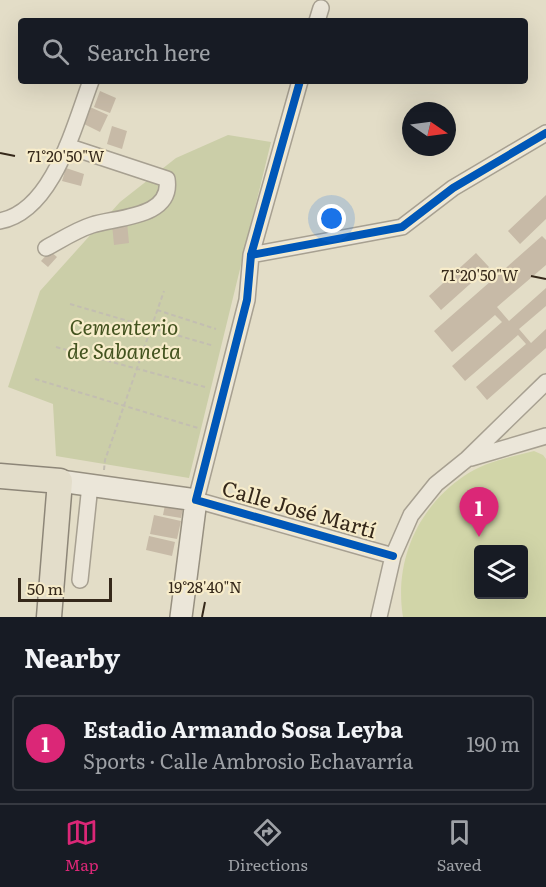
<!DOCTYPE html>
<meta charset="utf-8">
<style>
body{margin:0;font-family:Literata,serif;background:#20242c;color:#f1f3f6}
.controls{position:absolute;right:18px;bottom:18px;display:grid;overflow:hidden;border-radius:6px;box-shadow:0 6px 24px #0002}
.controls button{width:54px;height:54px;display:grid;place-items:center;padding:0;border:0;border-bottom:2px solid #363941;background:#171b24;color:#f1f3f6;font:30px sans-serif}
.compass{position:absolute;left:402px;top:102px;width:54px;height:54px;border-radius:50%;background:#171b24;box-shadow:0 6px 24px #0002;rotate:103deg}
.scale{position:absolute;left:18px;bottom:15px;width:94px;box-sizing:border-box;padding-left:6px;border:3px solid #35281a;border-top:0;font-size:16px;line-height:21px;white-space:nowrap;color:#35281a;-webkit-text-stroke:4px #f7ecca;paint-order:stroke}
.you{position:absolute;left:332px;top:219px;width:21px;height:21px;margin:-15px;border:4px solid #fff;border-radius:50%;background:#1a73e8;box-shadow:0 0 0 9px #1a73e833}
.badge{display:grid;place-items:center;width:39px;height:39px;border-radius:50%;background:#db2777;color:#fff;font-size:20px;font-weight:700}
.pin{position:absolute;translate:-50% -50px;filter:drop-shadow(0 2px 3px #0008)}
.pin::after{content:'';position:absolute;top:32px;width:21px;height:18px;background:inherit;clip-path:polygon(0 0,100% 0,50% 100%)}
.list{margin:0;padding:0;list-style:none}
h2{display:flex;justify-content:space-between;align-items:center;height:78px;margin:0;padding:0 24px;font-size:26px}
h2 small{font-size:20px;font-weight:400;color:#9ea1a6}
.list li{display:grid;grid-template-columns:39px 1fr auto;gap:18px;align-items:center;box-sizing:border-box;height:96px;margin:0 12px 12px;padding:0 12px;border:2px solid #363941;border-radius:6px}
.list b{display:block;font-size:22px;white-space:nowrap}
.list p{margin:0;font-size:20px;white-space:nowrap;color:#9ea1a6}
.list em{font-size:20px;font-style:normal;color:#9ea1a6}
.icon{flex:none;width:33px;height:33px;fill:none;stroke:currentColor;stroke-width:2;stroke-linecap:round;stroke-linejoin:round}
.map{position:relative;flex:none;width:546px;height:617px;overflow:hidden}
.search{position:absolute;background:#171b24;box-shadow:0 6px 24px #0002;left:18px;right:18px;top:18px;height:66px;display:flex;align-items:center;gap:15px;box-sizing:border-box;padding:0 21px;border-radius:6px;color:#9ea1a6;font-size:22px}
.sheet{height:186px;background:#171b24}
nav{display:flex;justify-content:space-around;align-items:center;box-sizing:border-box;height:84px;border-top:2px solid #363941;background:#171b24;font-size:16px;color:#9ea1a6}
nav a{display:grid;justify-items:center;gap:3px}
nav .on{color:#db2777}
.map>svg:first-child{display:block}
.green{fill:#d1d5a8;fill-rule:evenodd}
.cemetery{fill:#cbcea8}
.building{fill:#c7baa7}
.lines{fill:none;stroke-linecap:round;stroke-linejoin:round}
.street-casing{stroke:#a7a091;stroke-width:18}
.secondary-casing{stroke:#979081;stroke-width:24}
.primary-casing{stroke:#8d8678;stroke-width:27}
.path{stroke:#c3beb1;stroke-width:2;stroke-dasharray:4.5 3;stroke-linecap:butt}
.street{stroke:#ebe6d9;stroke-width:15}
.secondary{stroke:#ebe6d9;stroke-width:21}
.primary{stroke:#e3ddca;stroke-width:24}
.cycleway-casing{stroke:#f7ecca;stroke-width:11}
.cycleway{stroke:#0057b8;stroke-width:8}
.ticks{fill:none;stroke:#35281a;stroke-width:2}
.labels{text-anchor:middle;stroke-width:4.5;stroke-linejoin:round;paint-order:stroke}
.park-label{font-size:21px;font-style:italic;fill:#43531f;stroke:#f7ecca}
.street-label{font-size:21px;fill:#35281a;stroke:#f7ecca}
.ticks-label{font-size:15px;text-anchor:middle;fill:#35281a;stroke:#f7ecca;stroke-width:4.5;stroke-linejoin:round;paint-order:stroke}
</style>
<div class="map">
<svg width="546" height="617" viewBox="0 0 546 617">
<rect width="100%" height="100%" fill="#e3ddc7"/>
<path class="green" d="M534 451 543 455 546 459V617H403C394 562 417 508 464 476 484 462 510 457 534 451ZM478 550H524V594H478Z"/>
<path class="cemetery" d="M228 135 271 142 189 478 56 456 53 404 8 387 40 291 120 202 176 158Z"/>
<path class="building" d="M100 91 116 98 110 113 94 107Z
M90 107 108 115 100 132 82 123Z
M112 126 127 131 122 149 107 144Z
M66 168 84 174 81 186 62 181Z
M546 195V219L520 244 508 231Z
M127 222 129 243 114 245 112 224Z
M542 236 546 240V265L497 307 509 321 546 288V306L519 329 531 343 546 329V348L487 400 476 387 526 344 518 335 465 381 452 366 502 322 495 315 452 352 434 331Z
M50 251 57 257 48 267 41 261Z
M476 253 489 267 441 310 429 296Z
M166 500 184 504 181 518 163 515Z
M154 515 181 521 177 539 150 534Z
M149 536 175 542 172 556 146 550Z"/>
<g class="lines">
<g class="street-casing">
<path id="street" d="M317 21 321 8
M300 81 251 255 247 300 196 500 393 556
M0 221C53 211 74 126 91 81
M46 248C61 240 76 230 92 225 117 217 173 218 167 179L67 146
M251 255 402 227 453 188 546 133
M471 458 546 436
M80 580 90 485
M379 617 393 556 411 515 436 484 467 459 546 382"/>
</g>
<g class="secondary-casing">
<path id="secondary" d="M60 481 196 500 181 617"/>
</g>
<g class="primary-casing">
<path id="primary" d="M0 476 60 481 49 617"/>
</g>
<path class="path" d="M70 304 214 346
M157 310 216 329
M56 347 205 387
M35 379 198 428
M104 470 105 460 164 291"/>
<use href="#street" class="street"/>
<use href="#secondary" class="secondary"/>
<use href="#primary" class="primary"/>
<g class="cycleway-casing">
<path id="cycleway" d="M300 81 251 255 247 300 196 500 393 556
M251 255 402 227 453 188 546 133"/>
</g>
<use href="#cycleway" class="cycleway"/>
</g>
<path class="ticks" d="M0 153 15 156M531 276 546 279M202 617 205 602"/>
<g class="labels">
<g class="park-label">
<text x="124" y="335">Cementerio<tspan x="124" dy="24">de Sabaneta</tspan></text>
</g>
<g class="street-label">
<text transform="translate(299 510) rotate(16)" y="7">Calle José Martí</text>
</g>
</g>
<g class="ticks-label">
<text x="66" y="162">71°20'50"W</text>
<text x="480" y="281">71°20'50"W</text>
<text x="205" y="593">19°28'40"N</text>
</g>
</svg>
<div class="controls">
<button><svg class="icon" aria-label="layers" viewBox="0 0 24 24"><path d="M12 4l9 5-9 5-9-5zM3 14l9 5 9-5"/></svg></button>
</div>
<svg class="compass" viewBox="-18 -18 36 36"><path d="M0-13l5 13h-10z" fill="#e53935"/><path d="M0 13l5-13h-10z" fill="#9ea1a6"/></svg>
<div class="scale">50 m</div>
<div class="you"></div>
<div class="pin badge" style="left:479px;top:537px">1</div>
<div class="search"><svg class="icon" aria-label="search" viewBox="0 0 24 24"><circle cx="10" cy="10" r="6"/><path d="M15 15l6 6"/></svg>Search here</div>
</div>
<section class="sheet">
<h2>Nearby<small></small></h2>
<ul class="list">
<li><span class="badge">1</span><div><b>Estadio Armando Sosa Leyba</b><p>Sports · Calle Ambrosio Echavarría</p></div><em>190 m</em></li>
</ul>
</section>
<nav>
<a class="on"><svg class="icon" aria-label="map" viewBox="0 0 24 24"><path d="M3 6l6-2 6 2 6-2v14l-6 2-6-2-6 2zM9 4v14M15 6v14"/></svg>Map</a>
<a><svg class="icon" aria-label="directions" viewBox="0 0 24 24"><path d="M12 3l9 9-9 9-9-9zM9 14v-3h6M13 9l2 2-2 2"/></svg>Directions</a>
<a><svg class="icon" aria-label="saved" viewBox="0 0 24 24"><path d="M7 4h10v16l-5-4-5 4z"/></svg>Saved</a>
</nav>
